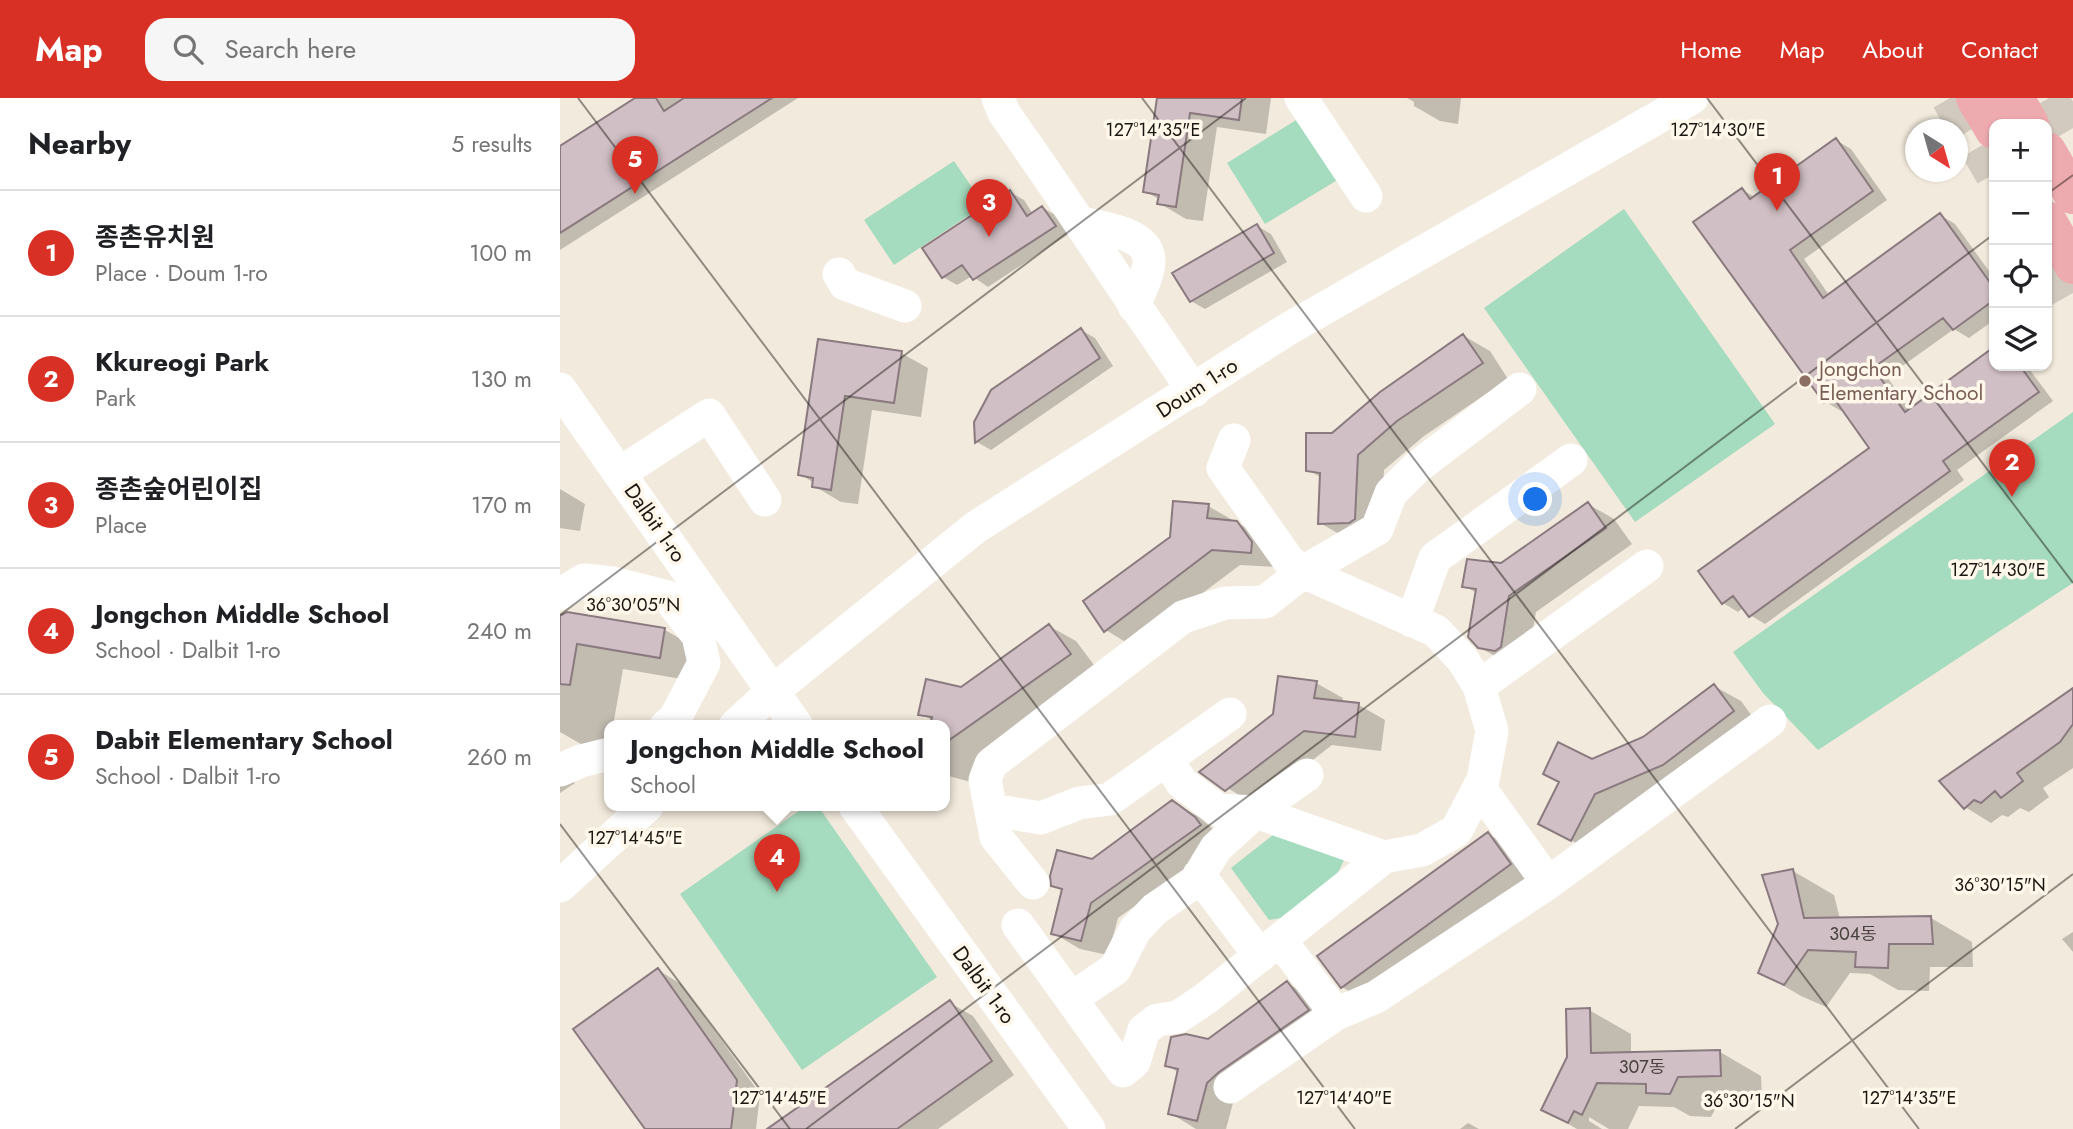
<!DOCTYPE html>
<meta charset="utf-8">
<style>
body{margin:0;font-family:Jost,"Noto Sans KR",sans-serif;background:#f6f6f6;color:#202124}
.controls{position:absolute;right:21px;top:21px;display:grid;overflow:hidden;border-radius:14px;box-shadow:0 2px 5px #0004}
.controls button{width:63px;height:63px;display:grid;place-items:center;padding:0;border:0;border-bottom:2px solid #e0e0e0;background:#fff;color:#202124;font:35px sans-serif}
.compass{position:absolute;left:1345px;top:21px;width:63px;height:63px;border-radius:50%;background:#fff;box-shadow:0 2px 5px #0004;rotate:143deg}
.you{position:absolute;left:976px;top:402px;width:24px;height:24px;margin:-18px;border:5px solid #fff;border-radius:50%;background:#1a73e8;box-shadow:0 0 0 10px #1a73e833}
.badge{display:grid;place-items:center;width:46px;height:46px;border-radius:50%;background:#d93025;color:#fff;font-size:23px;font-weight:700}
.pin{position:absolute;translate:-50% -58px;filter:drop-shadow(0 2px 4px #0008)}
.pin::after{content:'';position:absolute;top:37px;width:24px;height:21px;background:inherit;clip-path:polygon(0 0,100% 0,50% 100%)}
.popup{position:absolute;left:44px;top:622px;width:346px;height:91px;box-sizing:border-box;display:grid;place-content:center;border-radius:14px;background:#fff;filter:drop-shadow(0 2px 5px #0005);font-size:23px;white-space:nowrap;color:#757577}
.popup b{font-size:26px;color:#202124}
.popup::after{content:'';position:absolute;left:50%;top:100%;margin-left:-14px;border:14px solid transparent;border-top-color:#fff}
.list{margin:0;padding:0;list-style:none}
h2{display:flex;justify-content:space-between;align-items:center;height:91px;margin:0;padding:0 28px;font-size:30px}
h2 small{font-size:23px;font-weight:400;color:#757577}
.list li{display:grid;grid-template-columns:46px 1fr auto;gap:21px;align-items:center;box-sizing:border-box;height:126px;padding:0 28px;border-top:2px solid #e0e0e0}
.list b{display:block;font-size:26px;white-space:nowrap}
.list p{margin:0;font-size:23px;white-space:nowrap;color:#757577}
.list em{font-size:23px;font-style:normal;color:#757577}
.icon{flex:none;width:38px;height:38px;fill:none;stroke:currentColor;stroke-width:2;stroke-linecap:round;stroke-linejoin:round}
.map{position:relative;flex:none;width:1513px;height:1031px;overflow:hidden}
header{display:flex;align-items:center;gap:42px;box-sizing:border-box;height:98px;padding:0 35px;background:#d93025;color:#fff}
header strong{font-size:33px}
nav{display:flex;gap:38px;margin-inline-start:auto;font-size:24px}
.search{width:490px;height:63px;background:#f6f6f6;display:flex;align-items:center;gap:18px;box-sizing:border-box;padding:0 24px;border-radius:21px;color:#757577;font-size:26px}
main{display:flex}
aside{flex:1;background:#fff}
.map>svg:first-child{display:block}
.green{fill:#a5dbbe}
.shadow{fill:#0003}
.building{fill:#d0bfc4;stroke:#8a7a7f;stroke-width:2}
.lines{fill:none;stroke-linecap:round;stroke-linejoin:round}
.highway-tunnel{stroke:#d2cabe;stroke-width:38;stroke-dasharray:38 19;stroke-linecap:butt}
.minor{stroke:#fff;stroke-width:33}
.major{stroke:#eeabaf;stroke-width:38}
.ticks{fill:none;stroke:#1a1712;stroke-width:2;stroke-opacity:0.45}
.education-dot{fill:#8d6e63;stroke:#fff7e9;stroke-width:2.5}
.labels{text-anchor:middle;stroke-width:7;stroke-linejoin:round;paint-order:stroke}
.number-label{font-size:18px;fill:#48413e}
.education-label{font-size:21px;fill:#785e54;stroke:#fff7e9;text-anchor:start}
.street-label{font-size:21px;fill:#1a1712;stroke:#fff7e9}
.ticks-label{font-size:18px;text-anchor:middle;fill:#1a1712;stroke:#fff7e9;stroke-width:7;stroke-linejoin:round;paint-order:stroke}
</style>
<header>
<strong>Map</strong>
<div class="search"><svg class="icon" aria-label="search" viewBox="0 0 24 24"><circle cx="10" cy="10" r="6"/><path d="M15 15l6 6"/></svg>Search here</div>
<nav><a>Home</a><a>Map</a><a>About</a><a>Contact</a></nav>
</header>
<main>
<aside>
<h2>Nearby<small>5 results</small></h2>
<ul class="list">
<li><span class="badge">1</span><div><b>종촌유치원</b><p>Place · Doum 1-ro</p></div><em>100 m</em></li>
<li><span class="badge">2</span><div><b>Kkureogi Park</b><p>Park</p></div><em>130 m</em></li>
<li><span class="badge">3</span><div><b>종촌숲어린이집</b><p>Place</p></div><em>170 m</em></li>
<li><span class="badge">4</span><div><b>Jongchon Middle School</b><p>School · Dalbit 1-ro</p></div><em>240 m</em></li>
<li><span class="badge">5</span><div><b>Dabit Elementary School</b><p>School · Dalbit 1-ro</p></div><em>260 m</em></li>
</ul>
</aside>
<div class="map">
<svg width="1513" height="1031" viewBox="0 0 1513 1031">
<rect width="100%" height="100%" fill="#f2eadc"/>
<path class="green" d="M741 19 779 81 705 126 667 65Z
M394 63 424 107 334 167 304 122Z
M1064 111 1215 326 1075 424 924 210Z
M1513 314V485L1258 652 1203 595 1173 554Z
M246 708H258L377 879 242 972 120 796Z
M723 729 786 758 771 789 734 818 709 822 671 770Z"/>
<path class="shadow" d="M78 0H238L0 152V50Z
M599 0H711L706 36 657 29 643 123 626 121 599 105 600 102 585 93Z
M847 0H901L898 26 880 23 854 8V4Z
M1276 42 1291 51 1327 102 1244 161 1269 197 1380 117 1395 126 1434 180V222L1409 240 1394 231 1327 279 1351 312 1434 251V268H1467L1493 303 1397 372 1404 382 1205 526 1190 517 1184 509 1178 514 1163 505 1312 350 1283 311 1281 313 1266 304 1182 92 1195 99Z
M450 94 464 102 473 116 483 110 497 118 509 136 428 189 412 178 397 187 383 179Z
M697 128 711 136 727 164 645 211 631 203Z
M521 232 535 240 553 268 431 352 417 344 416 325Z
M904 238 930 253 948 281 864 338 824 372 821 437 786 440 760 425 762 380 748 372 772 337Z
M259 243 341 255 368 270 361 319 312 312 298 406 281 404 254 388V385L240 376Z
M0 391 25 406 20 433 0 430Z
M1028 406 1054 421 1072 446 976 514 967 564 947 565 919 549 917 495 904 488 941 467Z
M648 408 704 440 718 469 680 467 572 548 546 532Z
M0 521 105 532 150 558 145 585 63 571 53 628H49V651L21 646 0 634Z
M489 528 516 543 537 571 418 686 385 677V628L360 616 402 591Z
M756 585 783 600 782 605 799 607 825 622 821 653 772 647 695 707 642 674Z
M1154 588 1181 603 1200 629 1039 757 980 726 1032 663 1084 640Z
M1513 592V670L1483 690 1489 699 1469 714 1460 710 1448 719 1442 717 1431 725 1405 709 1486 612Z
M0 664 15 685 0 695Z
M612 704 639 719 667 743 558 820 548 857 520 851 493 835 503 793 493 787 532 763Z
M928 736 954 751 976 782 809 905 782 889Z
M1233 773 1274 797 1280 821 1371 820 1412 844 1413 869H1370L1369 893 1338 892 1310 876 1290 875 1266 909 1241 898 1200 874 1220 826Z
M1513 834V854L1502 841Z
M98 872 121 886 200 996 196 1031H87Z
M727 885 754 901 774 927 674 1001 666 1031H636L610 1015 619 975 607 967 648 943Z
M390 905 413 918 454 977 378 1031H210Z
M1029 912 1071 936V956L1160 954 1201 978 1202 1001 1160 1002 1151 1019 1130 1018 1114 1009 1079 1008 1068 1031H1049L1029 1019V1023L1042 1031H1017L983 1011Z
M908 1025 919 1031H900Z"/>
<path class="building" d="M75 0H96L104 13 124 0H212L0 135V48Z
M597 0H682L679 22 630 15 616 109 597 106 599 97 583 94Z
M1276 40 1313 93 1230 152 1263 200 1380 115 1434 190V202L1393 232 1383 220 1313 270 1345 314 1434 249V268H1460L1479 294 1383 363 1390 373 1189 519 1173 498 1162 506 1138 473 1309 350 1273 299 1264 305 1133 124 1182 90 1190 101Z
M450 92 467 118 482 108 496 128 413 182 402 167 382 180 362 150Z
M697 126 714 155 630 204 612 175Z
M521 230 540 260 415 345 414 324 431 292Z
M903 236 923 265 837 323 798 357 795 421 789 425 758 426 760 375 746 373V335H772L820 294Z
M258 241 342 253 334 305 285 298 271 392 252 389 253 380 238 377Z
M613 403 649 406 647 420 677 423 692 444 691 455 652 452 544 534 523 503 610 439Z
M1028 404 1046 430 949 498 941 549 935 553 918 550 908 539 916 491 902 489 907 461 941 465Z
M7 514 105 530 100 560 17 546 10 587 0 586V518Z
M489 526 511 556 385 645V628H370L372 619 358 617 366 581 401 589Z
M718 578 757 583 754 600 799 605 795 639 744 633 665 693 639 674 713 616Z
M1154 586 1174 613 1103 667 1035 696 1011 743 978 726 999 684 983 676 998 644 1032 661 1083 639Z
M1513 590V626L1500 644 1457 675 1463 683 1441 700 1435 693 1421 705 1414 702 1404 711 1379 683Z
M612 702 635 719 641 727 531 805 521 843 491 836 502 791 491 788 490 778 497 752 532 761Z
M928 734 951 766 781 890 757 858Z
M1233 771 1244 820 1371 818 1373 846H1329L1328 870 1295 869 1296 854 1248 852 1224 887 1198 875 1218 826 1202 777Z
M98 870 177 982 171 1031H85L13 931Z
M727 883 749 912 659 974 647 985 637 1023 608 1016 618 971 605 968 611 939 626 936 648 941Z
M390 902 432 963 337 1031H207Z
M1030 910 1031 955 1160 952 1161 978 1118 979 1110 996 1086 995V986L1037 985 1022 1017 1014 1013 1008 1025 981 1012 1007 959 1006 911Z"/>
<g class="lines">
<path class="highway-tunnel" d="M1390 0 1434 76
M1489 0 1513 41
M1487 166 1513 212"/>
<path class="minor" d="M438 0 444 15C509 106 569 201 634 293
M741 0 806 98
M521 125C539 129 581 134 588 156 593 170 579 194 574 208
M279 176 285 186 345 208
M0 291 237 628
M60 375 149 317 205 402
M0 496 24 482 53 485 108 499 138 538 144 565 114 622 106 628
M852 523 875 460 1011 362
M919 588 1087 468
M175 628 213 593 416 429 728 231 1132 0
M606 661 622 685 658 712 696 714 824 759
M0 672 21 663 49 656
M919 689 988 785
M295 708 529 1031
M431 712 481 720 519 705 550 701 670 616
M639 777 700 858
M473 785 436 739 425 682 431 666 623 519 665 505 705 504 743 474 817 431 831 395 857 369 960 291
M0 788 87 708
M458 827 563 973 574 964 584 932 597 922 618 919 645 901 824 759 862 752 896 733 923 682 932 633 919 588 903 562 876 533 743 474 729 463 663 370 674 342
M720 842 776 916
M512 900 555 871 575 832 595 811 636 783 656 750 700 710 747 677
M670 989 776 916 816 899 988 785 1210 623"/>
<path class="major" d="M1415 0 1434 32
M1455 0 1470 26
M1487 53 1513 97
M1487 122 1513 167"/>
</g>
<path class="ticks" d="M18 0 795 1031M582 0 1359 1031M1147 0 1513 485M1487 96 1513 77M0 517 686 0M0 726 230 1031M246 1031 1434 136M1175 1031 1513 776"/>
<circle class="education-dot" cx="1245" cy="283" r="7"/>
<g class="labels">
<g class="number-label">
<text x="1293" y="842">304동</text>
<text x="1082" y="975">307동</text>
</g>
<g class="education-label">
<text x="1259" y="278">Jongchon<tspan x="1259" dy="24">Elementary School</tspan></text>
</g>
<g class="street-label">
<text transform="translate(637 290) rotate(-33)" y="7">Doum 1-ro</text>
<text transform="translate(95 425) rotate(55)" y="7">Dalbit 1-ro</text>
<text transform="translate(424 887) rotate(54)" y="7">Dalbit 1-ro</text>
</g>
</g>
<g class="ticks-label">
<text x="593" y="38">127°14'35"E</text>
<text x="1158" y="38">127°14'30"E</text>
<text x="1438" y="478">127°14'30"E</text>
<text x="73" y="513">36°30'05"N</text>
<text x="75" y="746">127°14'45"E</text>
<text x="1440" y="793">36°30'15"N</text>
<text x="219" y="1006">127°14'45"E</text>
<text x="784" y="1006">127°14'40"E</text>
<text x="1349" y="1006">127°14'35"E</text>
<text x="1189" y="1009">36°30'15"N</text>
</g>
</svg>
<div class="controls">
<button>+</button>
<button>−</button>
<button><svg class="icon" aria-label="locate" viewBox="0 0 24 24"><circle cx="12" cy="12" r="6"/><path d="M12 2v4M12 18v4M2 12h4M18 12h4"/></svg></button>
<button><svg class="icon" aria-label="layers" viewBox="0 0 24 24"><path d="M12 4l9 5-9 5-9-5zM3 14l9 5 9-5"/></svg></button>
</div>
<svg class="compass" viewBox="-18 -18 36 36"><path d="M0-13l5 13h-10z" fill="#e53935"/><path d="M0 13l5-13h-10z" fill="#757577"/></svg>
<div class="you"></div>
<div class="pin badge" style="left:1217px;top:113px">1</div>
<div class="pin badge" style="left:1452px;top:399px">2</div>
<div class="pin badge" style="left:429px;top:139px">3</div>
<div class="pin badge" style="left:217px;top:794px">4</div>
<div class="popup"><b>Jongchon Middle School</b>School</div>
<div class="pin badge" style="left:75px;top:96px">5</div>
</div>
</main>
